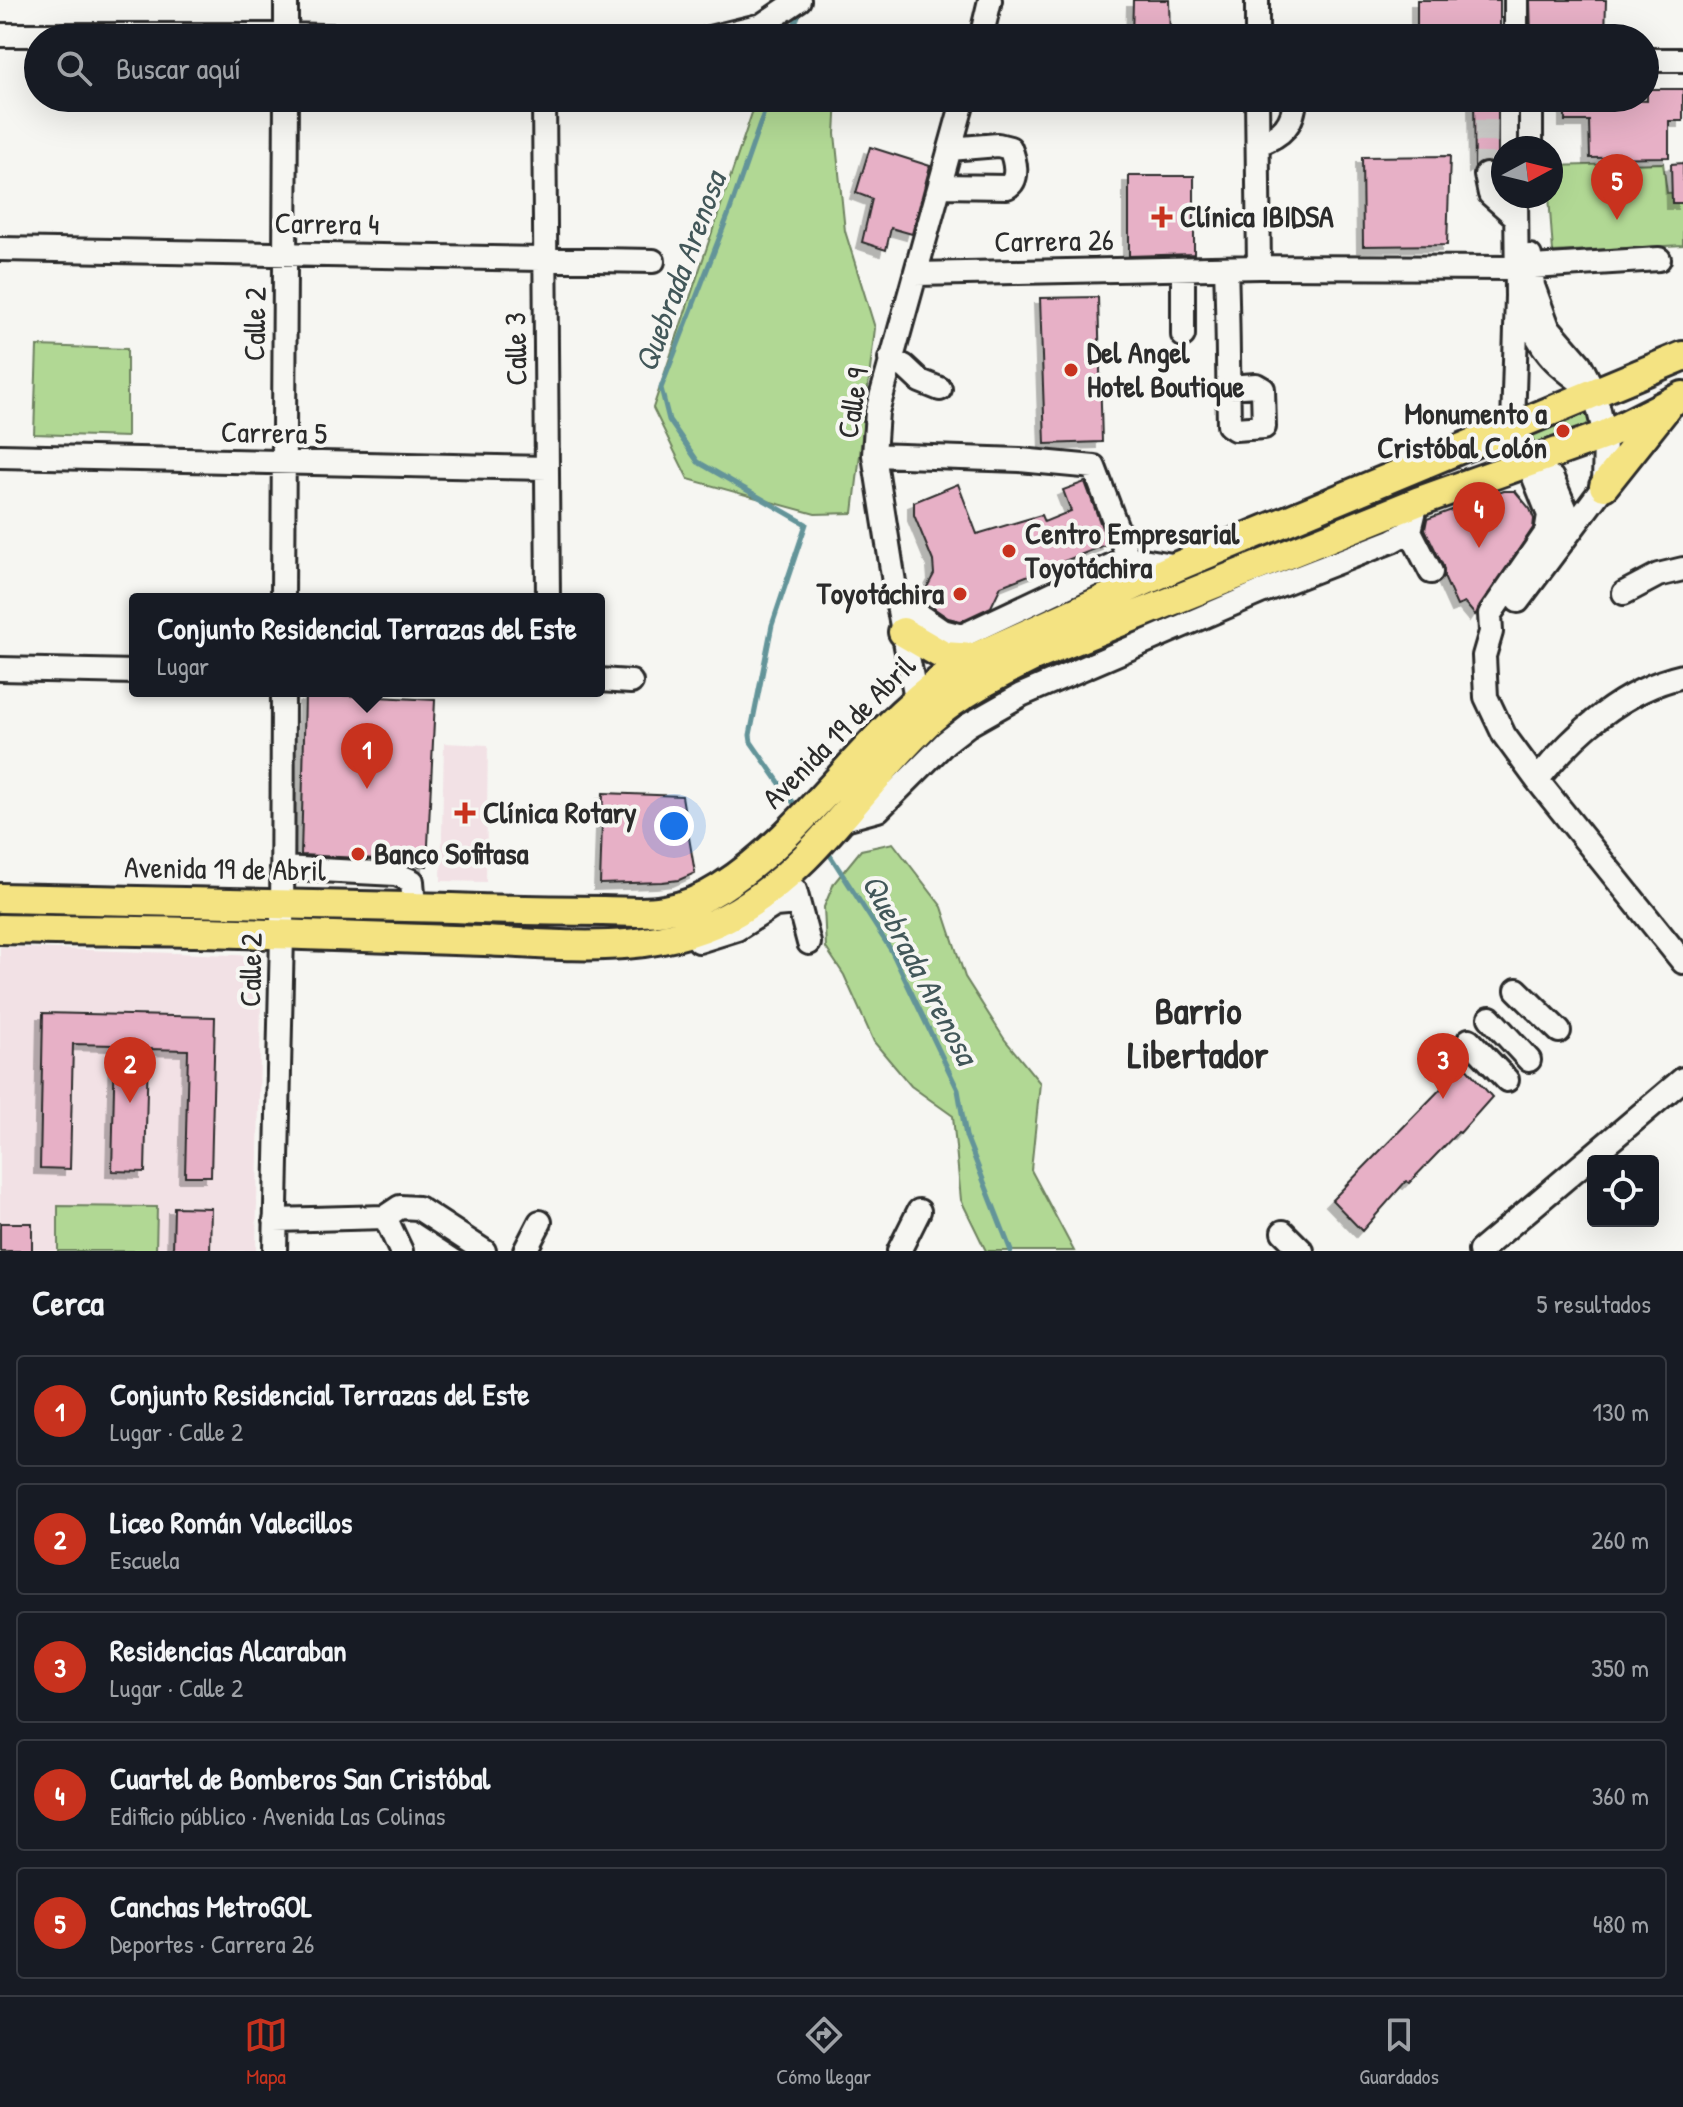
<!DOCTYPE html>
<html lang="es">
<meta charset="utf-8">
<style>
body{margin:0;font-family:"Patrick Hand",sans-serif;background:#242831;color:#f1f3f6}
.controls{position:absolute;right:24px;bottom:24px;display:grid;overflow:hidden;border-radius:8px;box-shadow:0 8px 32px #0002}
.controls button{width:72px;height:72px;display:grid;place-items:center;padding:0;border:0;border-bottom:2px solid #363941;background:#171b24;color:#f1f3f6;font:40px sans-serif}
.compass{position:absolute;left:1491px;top:136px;width:72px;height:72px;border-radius:50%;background:#171b24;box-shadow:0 8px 32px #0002;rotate:83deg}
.you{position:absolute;left:674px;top:826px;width:28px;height:28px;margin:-20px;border:6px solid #fff;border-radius:50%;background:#1a73e8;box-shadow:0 0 0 12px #1a73e833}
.badge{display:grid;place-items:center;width:52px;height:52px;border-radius:50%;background:#c8321e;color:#fff;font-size:26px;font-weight:700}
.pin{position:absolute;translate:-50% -66px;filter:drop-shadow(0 2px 4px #0008)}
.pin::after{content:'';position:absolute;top:42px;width:28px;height:24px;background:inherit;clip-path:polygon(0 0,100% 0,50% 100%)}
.popup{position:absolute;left:129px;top:593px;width:476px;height:104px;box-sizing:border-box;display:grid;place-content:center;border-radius:8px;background:#171b24;filter:drop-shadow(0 2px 6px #0005);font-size:26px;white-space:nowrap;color:#9ea1a6}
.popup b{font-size:30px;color:#f1f3f6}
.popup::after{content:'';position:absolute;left:50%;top:100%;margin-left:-16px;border:16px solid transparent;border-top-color:#171b24}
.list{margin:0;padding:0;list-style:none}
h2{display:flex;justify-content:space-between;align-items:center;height:104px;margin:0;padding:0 32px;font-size:34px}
h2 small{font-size:26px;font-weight:400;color:#9ea1a6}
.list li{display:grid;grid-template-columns:52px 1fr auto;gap:24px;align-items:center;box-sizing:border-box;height:112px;margin:0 16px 16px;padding:0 16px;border:2px solid #363941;border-radius:8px}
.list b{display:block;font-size:30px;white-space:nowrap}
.list p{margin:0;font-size:26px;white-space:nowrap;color:#9ea1a6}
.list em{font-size:26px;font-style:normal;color:#9ea1a6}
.icon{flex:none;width:44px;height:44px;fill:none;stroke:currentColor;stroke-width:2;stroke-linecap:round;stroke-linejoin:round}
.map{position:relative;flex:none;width:1683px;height:1251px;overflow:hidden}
.search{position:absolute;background:#171b24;box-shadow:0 8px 32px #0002;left:24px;right:24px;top:24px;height:88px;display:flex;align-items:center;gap:20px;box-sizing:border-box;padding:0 28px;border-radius:44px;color:#9ea1a6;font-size:30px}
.sheet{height:744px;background:#171b24}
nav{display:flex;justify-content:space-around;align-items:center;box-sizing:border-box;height:112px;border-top:2px solid #363941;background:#171b24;font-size:22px;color:#9ea1a6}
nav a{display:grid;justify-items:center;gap:4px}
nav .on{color:#c8321e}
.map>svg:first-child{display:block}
.built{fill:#f2e1e5}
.green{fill:#b1d894;stroke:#6e8260;stroke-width:2}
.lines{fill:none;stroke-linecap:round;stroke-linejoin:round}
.stream{stroke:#639499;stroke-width:5}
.building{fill:#e7b0c6;stroke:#2b2b2b;stroke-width:2;filter:url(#shadow)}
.minor-tunnel{stroke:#cdcdca;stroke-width:22;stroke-dasharray:22 11;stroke-linecap:butt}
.minor-casing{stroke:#2b2b2b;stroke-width:28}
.major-casing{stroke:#2b2b2b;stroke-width:34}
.minor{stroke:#f6f6f2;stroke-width:22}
.major{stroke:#f4e382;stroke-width:28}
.poi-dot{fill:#c8321e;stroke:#f6f6f2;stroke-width:3}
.labels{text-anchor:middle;stroke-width:8;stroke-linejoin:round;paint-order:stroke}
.poi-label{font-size:30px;font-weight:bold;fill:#2b2b2b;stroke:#f6f6f2;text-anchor:start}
.street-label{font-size:30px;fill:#2b2b2b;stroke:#f6f6f2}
.water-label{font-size:32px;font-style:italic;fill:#425759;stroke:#f6f6f2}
.district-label{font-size:38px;font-weight:bold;fill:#2b2b2b;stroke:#f6f6f2}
</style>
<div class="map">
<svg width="1683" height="1251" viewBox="0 0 1683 1251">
<defs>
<filter id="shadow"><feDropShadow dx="-6" dy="6" stdDeviation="0" flood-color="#0004"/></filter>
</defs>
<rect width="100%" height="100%" fill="#f6f6f2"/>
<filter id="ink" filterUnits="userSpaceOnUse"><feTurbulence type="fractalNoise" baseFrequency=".0125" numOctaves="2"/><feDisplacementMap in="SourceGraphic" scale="16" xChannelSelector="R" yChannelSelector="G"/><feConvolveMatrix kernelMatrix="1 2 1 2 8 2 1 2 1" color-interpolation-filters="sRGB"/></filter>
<g filter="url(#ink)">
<path class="built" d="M444 743 488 745 486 882 441 881Z
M0 947 262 956 256 1251H0Z"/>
<path class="green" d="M757 98H837L835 134 845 231 875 328 853 513 815 514 688 479 653 408Z
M1663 163 1667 193 1683 192V245L1553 252 1549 196 1551 166Z
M37 346 127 349V437L34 434Z
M1585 412 1590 416 1593 429 1534 451 1528 436 1533 430Z
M1331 546 1333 552 1022 684 967 715 965 706 1014 677Z
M893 843 942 907 965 977 1005 1040 1040 1083 1031 1170 1074 1251H986L961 1200 953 1116 911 1086 874 1042 844 975 826 948 824 907 834 883 861 850Z
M58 1206 157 1207 156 1251H58Z"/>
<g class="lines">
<path class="stream" d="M789 38 800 11
M769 98 729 213 661 388 669 420 698 462 806 524 772 625 750 735 751 742 795 805
M826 849 891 950 958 1090 966 1136 1011 1251"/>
</g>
<path class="building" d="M1133 0H1169L1170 38H1132Z
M1417 0H1500V28L1417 29Z
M1530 0H1606L1605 38H1531Z
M1647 89H1683V121H1669V157L1590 158 1589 121H1565V98L1647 101Z
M1474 98H1498V168L1491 162 1484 161 1475 167Z
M870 147 930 166 912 234 891 228 886 250 862 242 872 199 856 193Z
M1450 156 1447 245 1363 246 1362 157Z
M1683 163V203H1672L1671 164Z
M1129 176H1194V254L1129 256Z
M1098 297 1102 442 1045 444 1040 298Z
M1085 482 1108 544 1001 586 991 607 961 621 948 618 935 609 924 593 934 574 933 561 914 515V502L958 484 977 534 1041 515 1044 522 1071 511 1063 490Z
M1504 491H1515L1530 509 1534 519 1533 528 1475 615 1465 603 1457 606 1444 577 1443 566 1425 529 1427 519Z
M319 694 435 700 427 866 410 865 397 860 301 855 305 696Z
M603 793 682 796 695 873 679 880 662 882 600 884Z
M43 1013 215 1017 211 1176H185L188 1050 148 1049 145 1172 112 1171 115 1045 73 1044 70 1169 40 1168Z
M1464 1065 1492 1097 1460 1133 1458 1132 1409 1183 1406 1181 1362 1231 1332 1200Z
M174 1207 211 1208 210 1251H173Z
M0 1223H32V1251H0Z"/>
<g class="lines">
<path class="minor-tunnel" d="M1486 175 1487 98"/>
<g class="minor-casing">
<path id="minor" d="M286 0V38
M1257 0V38
M1516 0V38
M0 35H286L395 38
M709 38 762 25 799 0
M981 38 990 0
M1645 60H1683
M544 98 548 599
M1257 98 1259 267
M1258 144C1282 136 1294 124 1295 98
M1531 148V98
M1486 175 1490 194 1516 217
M940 186 1007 187C1020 180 1015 160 1010 148L998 145 950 149
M1516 196 1517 296 1513 425 1549 515 1546 533 1490 614 1491 632 1484 656 1486 697 1504 735 1537 780 1683 962
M0 249 653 261
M1226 268C1228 320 1228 372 1229 425L1235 429 1264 427 1263 389 1256 385 1228 387
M916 274 1259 267 1517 268 1659 259
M1523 308C1541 349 1551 362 1588 387
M1183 335V269
M890 359 904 366 920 381 940 389
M874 455 1020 460 1094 467 1129 560
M0 456 547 468
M1528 464 1552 478 1565 508 1566 533
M1410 531 1431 572
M1624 593 1658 575 1683 569
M283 599 286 98
M897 600 942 631 962 636 1121 561 1137 559 1178 566
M1518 601 1604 486 1605 435 1594 391 1580 364 1548 327 1533 286 1530 256
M0 669 135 672
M599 680 631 682
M923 711 916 698 896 595 874 455 877 412 964 98
M1537 780C1575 733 1622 690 1683 676
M841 820 878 810 946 742 968 725 1021 695 1261 592 1392 541 1410 531 1417 502
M282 868 396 874 412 881 414 907
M795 890 809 943
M699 941 737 929 775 905 797 903
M1517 990 1559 1031
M1490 1018 1529 1060
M1469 1040 1507 1080
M385 1217 400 1207 418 1208 484 1251
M275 1220 385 1217 401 1251
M1283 1232 1302 1251
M275 1251 282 934 283 691
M525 1251 540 1222
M899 1251 919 1211
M1480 1251 1683 1079"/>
</g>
<g class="major-casing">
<path id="major" d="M1604 486 1666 408
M903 632 944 656 973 658
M0 898C151 902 302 905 452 908 503 910 553 911 603 911 623 911 645 914 664 910 682 907 703 899 720 888 817 826 871 719 973 658L1178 566 1683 356
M0 929C101 931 202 931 303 935 363 937 423 939 484 941 570 945 661 957 738 911 817 864 864 782 930 720 960 693 997 675 1033 657L1417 502 1605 435 1683 396"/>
</g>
<use href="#minor" class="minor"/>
<use href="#major" class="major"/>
</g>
</g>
<g class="poi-dot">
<path d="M1158 205h8v8h8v8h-8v8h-8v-8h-8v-8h8z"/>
<circle cx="1071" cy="370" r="8"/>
<circle cx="1563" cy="431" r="8"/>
<circle cx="1009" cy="551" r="8"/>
<circle cx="960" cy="594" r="8"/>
<path d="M461 801h8v8h8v8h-8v8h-8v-8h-8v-8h8z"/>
<circle cx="358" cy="854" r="8"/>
</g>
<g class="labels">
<g class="poi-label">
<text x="1180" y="227">Clínica IBIDSA</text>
<text x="1087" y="363">Del Angel<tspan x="1087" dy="34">Hotel Boutique</tspan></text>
<text x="1547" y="424" text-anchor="end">Monumento a<tspan x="1547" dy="34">Cristóbal Colón</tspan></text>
<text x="1025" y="544">Centro Empresarial<tspan x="1025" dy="34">Toyotáchira</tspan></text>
<text x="944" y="604" text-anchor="end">Toyotáchira</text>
<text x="483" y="823">Clínica Rotary</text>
<text x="374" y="864">Banco Sofitasa</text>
</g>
<g class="street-label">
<text transform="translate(327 224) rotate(1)" y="10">Carrera 4</text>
<text transform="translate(1054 241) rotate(-1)" y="10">Carrera 26</text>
<text transform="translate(255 324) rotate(-89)" y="10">Calle 2</text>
<text transform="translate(516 349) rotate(-91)" y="10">Calle 3</text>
<text transform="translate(853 403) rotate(-81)" y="10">Calle 9</text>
<text transform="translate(274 433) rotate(1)" y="10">Carrera 5</text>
<text transform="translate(839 732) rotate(-45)" y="10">Avenida 19 de Abril</text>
<text transform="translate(225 869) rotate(1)" y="10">Avenida 19 de Abril</text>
<text transform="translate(251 970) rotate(-89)" y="10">Calle 2</text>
</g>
<g class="water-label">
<text transform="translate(680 272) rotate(-70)" y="11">Quebrada Arenosa</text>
<text transform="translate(920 969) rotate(62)" y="11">Quebrada Arenosa</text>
</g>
<g class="district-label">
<text x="1198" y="1024">Barrio<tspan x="1198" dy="44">Libertador</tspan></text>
</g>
</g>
</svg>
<div class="controls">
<button><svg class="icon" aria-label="locate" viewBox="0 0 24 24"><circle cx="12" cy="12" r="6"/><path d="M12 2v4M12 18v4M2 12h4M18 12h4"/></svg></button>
</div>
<svg class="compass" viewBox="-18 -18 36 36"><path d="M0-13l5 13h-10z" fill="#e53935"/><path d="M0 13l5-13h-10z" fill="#9ea1a6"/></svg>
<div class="you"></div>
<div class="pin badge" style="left:367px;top:789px">1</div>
<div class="popup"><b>Conjunto Residencial Terrazas del Este</b>Lugar</div>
<div class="pin badge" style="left:130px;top:1103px">2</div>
<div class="pin badge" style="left:1443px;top:1099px">3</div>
<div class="pin badge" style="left:1479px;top:548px">4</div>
<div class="pin badge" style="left:1617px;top:220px">5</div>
<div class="search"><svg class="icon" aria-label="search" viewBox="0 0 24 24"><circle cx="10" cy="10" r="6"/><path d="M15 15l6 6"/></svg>Buscar aquí</div>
</div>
<section class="sheet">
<h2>Cerca<small>5 resultados</small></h2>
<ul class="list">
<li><span class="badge">1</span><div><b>Conjunto Residencial Terrazas del Este</b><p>Lugar · Calle 2</p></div><em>130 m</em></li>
<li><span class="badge">2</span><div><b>Liceo Román Valecillos</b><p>Escuela</p></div><em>260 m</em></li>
<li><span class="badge">3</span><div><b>Residencias Alcaraban</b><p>Lugar · Calle 2</p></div><em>350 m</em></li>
<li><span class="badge">4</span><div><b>Cuartel de Bomberos San Cristóbal</b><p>Edificio público · Avenida Las Colinas</p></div><em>360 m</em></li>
<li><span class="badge">5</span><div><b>Canchas MetroGOL</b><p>Deportes · Carrera 26</p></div><em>480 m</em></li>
</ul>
</section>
<nav>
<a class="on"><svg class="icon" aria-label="map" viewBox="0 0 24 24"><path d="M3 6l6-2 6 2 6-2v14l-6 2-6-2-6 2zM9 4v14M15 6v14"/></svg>Mapa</a>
<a><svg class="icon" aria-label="directions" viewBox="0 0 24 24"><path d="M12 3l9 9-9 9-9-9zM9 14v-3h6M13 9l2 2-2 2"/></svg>Cómo llegar</a>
<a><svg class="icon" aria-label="saved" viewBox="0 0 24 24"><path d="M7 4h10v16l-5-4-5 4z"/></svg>Guardados</a>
</nav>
